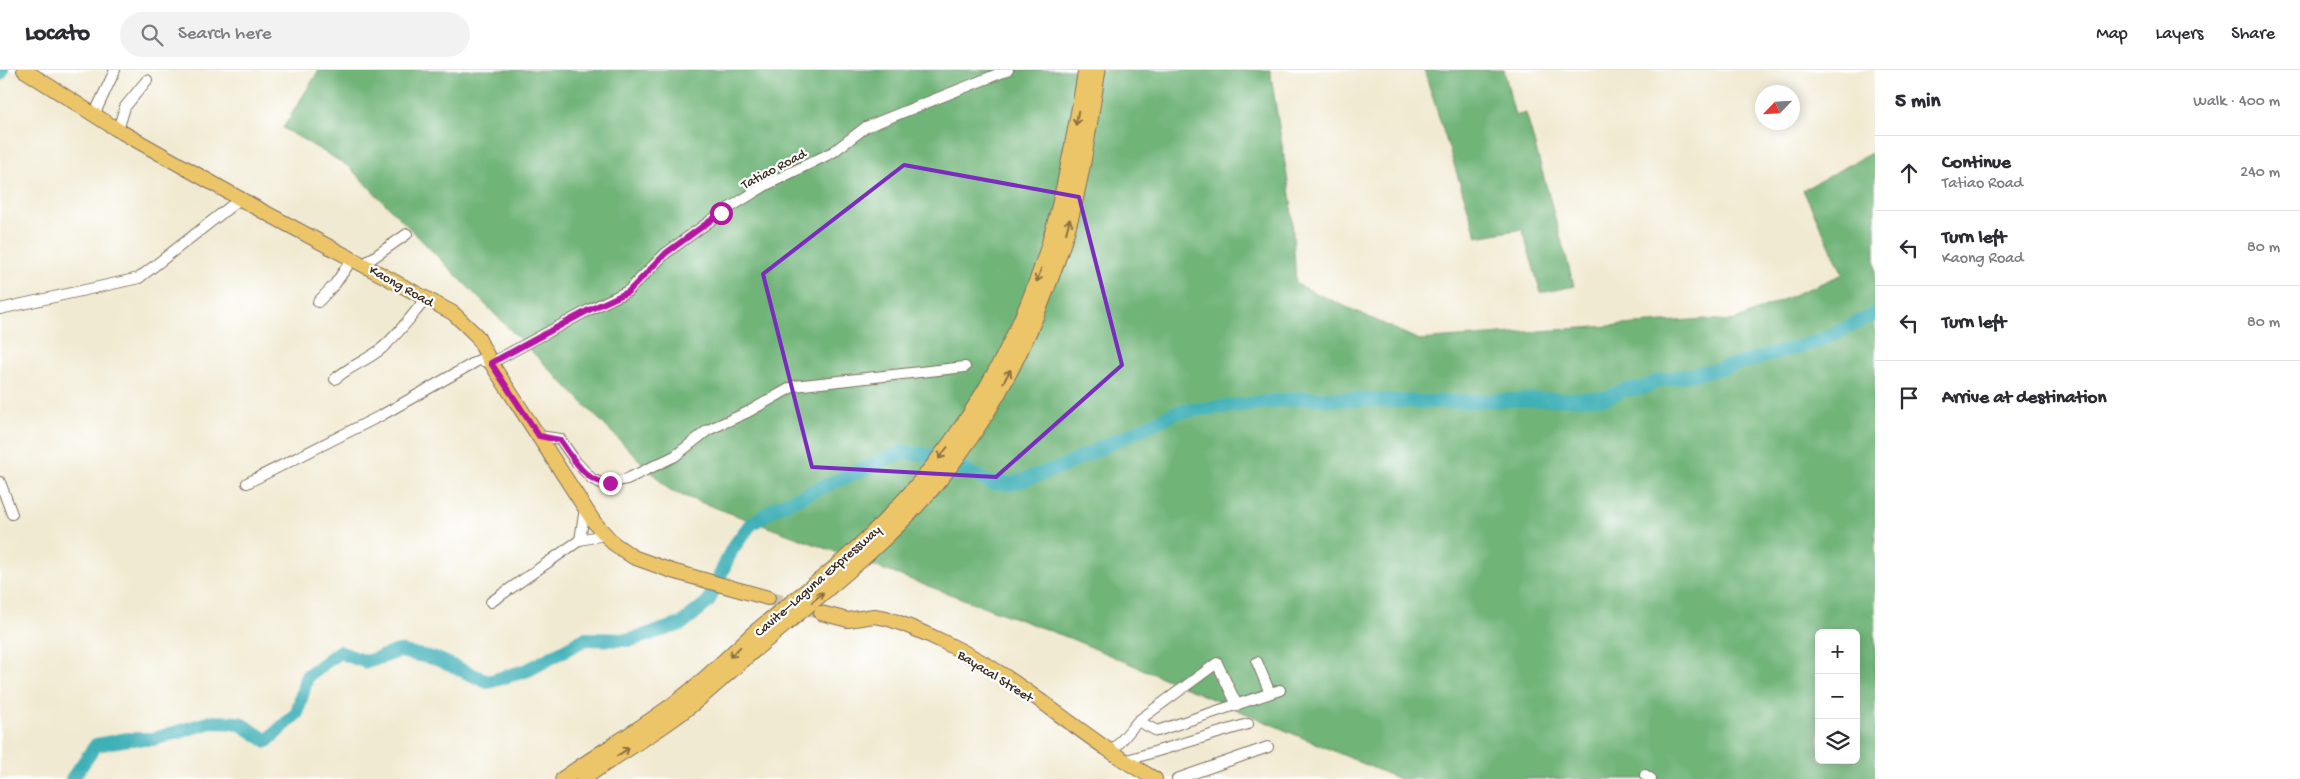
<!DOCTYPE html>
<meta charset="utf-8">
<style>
body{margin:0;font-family:"Gochi Hand",sans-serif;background:#f2f2f3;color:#2b2b33}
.controls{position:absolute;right:15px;bottom:15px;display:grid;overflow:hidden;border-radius:8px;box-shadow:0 2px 12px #0003}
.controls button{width:45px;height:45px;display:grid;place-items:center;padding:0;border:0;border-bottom:1px solid #e1e1e2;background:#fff;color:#2b2b33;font:25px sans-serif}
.compass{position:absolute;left:1755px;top:15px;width:45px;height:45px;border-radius:50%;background:#fff;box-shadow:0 2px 12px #0003;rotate:245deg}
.stop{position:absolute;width:15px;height:15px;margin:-11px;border:4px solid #b5179e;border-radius:50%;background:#fff}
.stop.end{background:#b5179e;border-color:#fff;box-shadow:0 1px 5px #0008}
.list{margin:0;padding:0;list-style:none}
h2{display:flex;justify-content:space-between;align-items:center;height:65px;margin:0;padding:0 20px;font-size:21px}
h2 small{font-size:16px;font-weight:400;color:#7c7c81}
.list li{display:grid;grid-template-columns:32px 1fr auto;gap:15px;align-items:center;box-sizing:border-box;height:75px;padding:0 20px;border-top:1px solid #e1e1e2}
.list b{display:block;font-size:19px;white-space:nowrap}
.list p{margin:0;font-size:16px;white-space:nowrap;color:#7c7c81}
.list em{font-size:16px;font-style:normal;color:#7c7c81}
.icon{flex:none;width:28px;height:28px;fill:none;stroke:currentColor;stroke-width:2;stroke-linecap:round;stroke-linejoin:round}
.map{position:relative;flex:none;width:1875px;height:709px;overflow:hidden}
header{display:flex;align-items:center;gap:30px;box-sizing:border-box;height:70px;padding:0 25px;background:#fff;border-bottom:1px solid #e1e1e2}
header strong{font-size:24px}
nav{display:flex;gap:28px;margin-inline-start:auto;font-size:18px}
.search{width:350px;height:45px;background:#f2f2f3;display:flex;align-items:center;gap:12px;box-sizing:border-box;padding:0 18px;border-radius:28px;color:#7c7c81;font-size:19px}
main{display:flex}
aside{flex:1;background:#fff}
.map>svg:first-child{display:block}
.forest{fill:#70b478;stroke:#566f4b;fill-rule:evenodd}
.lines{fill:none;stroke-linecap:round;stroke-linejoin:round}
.river{stroke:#3fb0b7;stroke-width:14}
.major-tunnel{stroke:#cdc4ae;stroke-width:14;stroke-dasharray:14 7;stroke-linecap:butt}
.minor-casing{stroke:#7b6d5d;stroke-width:12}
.major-casing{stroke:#7b6d5d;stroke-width:16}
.highway-casing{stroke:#7b6d5d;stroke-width:17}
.minor{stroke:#fff;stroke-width:10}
.major{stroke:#edc569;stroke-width:14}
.highway{stroke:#edc569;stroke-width:15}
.oneway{stroke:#8b7040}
.route{stroke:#b5179e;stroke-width:6}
.marked{fill:none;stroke:#7b2cbf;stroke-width:4;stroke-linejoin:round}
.labels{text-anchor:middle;stroke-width:4.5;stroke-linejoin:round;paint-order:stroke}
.street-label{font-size:14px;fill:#3b2a1e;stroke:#fff}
</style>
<header>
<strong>Locato</strong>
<div class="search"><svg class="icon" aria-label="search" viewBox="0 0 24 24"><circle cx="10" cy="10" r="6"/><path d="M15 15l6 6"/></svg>Search here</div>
<nav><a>Map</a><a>Layers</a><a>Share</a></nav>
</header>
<main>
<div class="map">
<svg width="1875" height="709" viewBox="0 0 1875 709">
<rect width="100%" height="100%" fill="#fff"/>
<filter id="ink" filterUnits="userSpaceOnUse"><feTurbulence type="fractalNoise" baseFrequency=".02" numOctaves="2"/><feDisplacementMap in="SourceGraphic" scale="10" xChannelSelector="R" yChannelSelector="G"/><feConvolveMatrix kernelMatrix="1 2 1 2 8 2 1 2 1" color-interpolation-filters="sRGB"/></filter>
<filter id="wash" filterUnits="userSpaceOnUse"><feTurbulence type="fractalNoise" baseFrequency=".0096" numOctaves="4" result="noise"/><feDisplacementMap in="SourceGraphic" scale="20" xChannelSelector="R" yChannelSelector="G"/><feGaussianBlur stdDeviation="1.12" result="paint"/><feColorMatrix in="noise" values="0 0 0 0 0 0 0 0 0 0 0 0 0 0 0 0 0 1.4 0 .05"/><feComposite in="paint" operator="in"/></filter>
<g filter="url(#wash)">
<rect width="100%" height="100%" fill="#f1ead2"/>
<path class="forest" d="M319 0H1270L1291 131 1296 214 1419 270 1704 249 1733 251 1843 204 1803 120 1875 81V709H1399L1072 569 670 421 348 96 283 58ZM1819 563H1856V690H1819Z
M1424 0H1504L1515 46 1526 43 1574 216 1541 223 1522 159 1477 167Z"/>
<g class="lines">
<path class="river" d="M0 4 2 0
M72 709 96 675 128 669H154L211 652 239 653 267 671 297 643 307 606 339 582 366 592 399 581 437 589 488 612 528 600 585 569 630 570 681 554 708 532 732 479 750 455 777 437 903 382 933 386 991 413 1011 414 1061 397 1177 342 1304 328 1426 332 1607 328 1624 320 1643 318 1658 311 1719 299 1819 271 1875 244"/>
</g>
</g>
<g filter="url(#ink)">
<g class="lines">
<path class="major-tunnel" d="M768 528 821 543"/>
<g class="minor-casing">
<path id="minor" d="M94 45 115 0
M118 60 125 37 147 10
M364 194 407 164
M318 232 335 214 353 188
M0 239 139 208 240 129
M335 309C350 296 366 291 381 279 398 265 412 245 426 229
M539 366 560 369 576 392 592 409 601 413H610L627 409 675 386 708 360 748 342 794 316 965 297
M0 412 12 444
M247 413 382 345 479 290 491 293 589 240 628 221 666 183 721 143 766 115 833 82 866 57 1008 0
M580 470 585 438
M491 532 580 470 604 465
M1257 592 1270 623
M1138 651 1217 593 1237 635
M1111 683 1138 651 1157 661 1280 620
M1124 691 1248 654
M1645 705 1651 709
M1177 709 1268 677"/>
</g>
<g class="major-casing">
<path id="major" d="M24 0 118 60 253 136 453 243 477 266 491 293 594 452 613 473 633 487 672 501 768 528
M821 543 848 550 874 546 886 548C924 561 969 583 1003 605 1055 639 1101 679 1155 709"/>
</g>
<g class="highway-casing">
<path id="highway" d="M563 709C599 683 638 661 674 634 703 613 727 588 753 564 783 538 816 515 846 488 929 414 994 323 1034 219 1061 148 1073 74 1086 0
M583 709C612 687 644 670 674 648 707 625 734 596 765 571 825 521 886 473 937 413 993 345 1033 263 1061 179 1081 122 1088 60 1098 0"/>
</g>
<use href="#minor" class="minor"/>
<use href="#major" class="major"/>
<use href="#highway" class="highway"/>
</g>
<defs><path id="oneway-shaft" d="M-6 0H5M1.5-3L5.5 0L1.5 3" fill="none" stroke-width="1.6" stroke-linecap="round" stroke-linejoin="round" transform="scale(1.25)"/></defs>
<g class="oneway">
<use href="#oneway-shaft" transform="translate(1077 48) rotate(100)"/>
<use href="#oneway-shaft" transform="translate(1068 156) rotate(-75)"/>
<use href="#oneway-shaft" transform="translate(1039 205) rotate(109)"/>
<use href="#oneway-shaft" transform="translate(1007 306) rotate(-61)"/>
<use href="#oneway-shaft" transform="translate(943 383) rotate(127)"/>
<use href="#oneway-shaft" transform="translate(818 527) rotate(-40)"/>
<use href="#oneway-shaft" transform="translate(735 582) rotate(137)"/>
<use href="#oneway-shaft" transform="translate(623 682) rotate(-33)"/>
</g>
</g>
<g class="lines" filter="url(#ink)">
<path class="route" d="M610 413C586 414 573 388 560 370L539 366 491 293 589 240 628 222 666 183 721 143"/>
</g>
<path class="marked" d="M904 95 1079 127 1122 295 996 407 812 397 763 204Z"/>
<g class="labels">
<g class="street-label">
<text transform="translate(773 98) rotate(-28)" y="5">Tatiao Road</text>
<text transform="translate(402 215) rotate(29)" y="5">Kaong Road</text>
<text transform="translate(817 510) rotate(-41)" y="5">Cavite–Laguna Expressway</text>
<text transform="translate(996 605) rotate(32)" y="5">Bayacal Street</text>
</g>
</g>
</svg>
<div class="controls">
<button>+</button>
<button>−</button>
<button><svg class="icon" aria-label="layers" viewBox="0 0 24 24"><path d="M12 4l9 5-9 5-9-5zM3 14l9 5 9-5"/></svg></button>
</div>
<svg class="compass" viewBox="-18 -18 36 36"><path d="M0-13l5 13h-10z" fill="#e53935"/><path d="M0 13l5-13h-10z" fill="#7c7c81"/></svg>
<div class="stop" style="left:721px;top:143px"></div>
<div class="stop end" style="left:610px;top:413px"></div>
</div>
<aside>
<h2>5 min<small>Walk · 400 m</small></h2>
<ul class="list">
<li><svg class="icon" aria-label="ahead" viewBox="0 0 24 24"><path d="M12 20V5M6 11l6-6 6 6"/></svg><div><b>Continue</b><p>Tatiao Road</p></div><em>240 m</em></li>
<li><svg class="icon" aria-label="left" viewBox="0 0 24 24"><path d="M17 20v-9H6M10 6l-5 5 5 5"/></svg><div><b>Turn left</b><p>Kaong Road</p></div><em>80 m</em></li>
<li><svg class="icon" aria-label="left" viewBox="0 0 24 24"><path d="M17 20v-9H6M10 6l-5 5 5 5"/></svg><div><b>Turn left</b></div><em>80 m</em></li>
<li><svg class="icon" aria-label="arrive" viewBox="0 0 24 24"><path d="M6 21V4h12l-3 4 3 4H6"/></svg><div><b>Arrive at destination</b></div></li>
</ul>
</aside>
</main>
